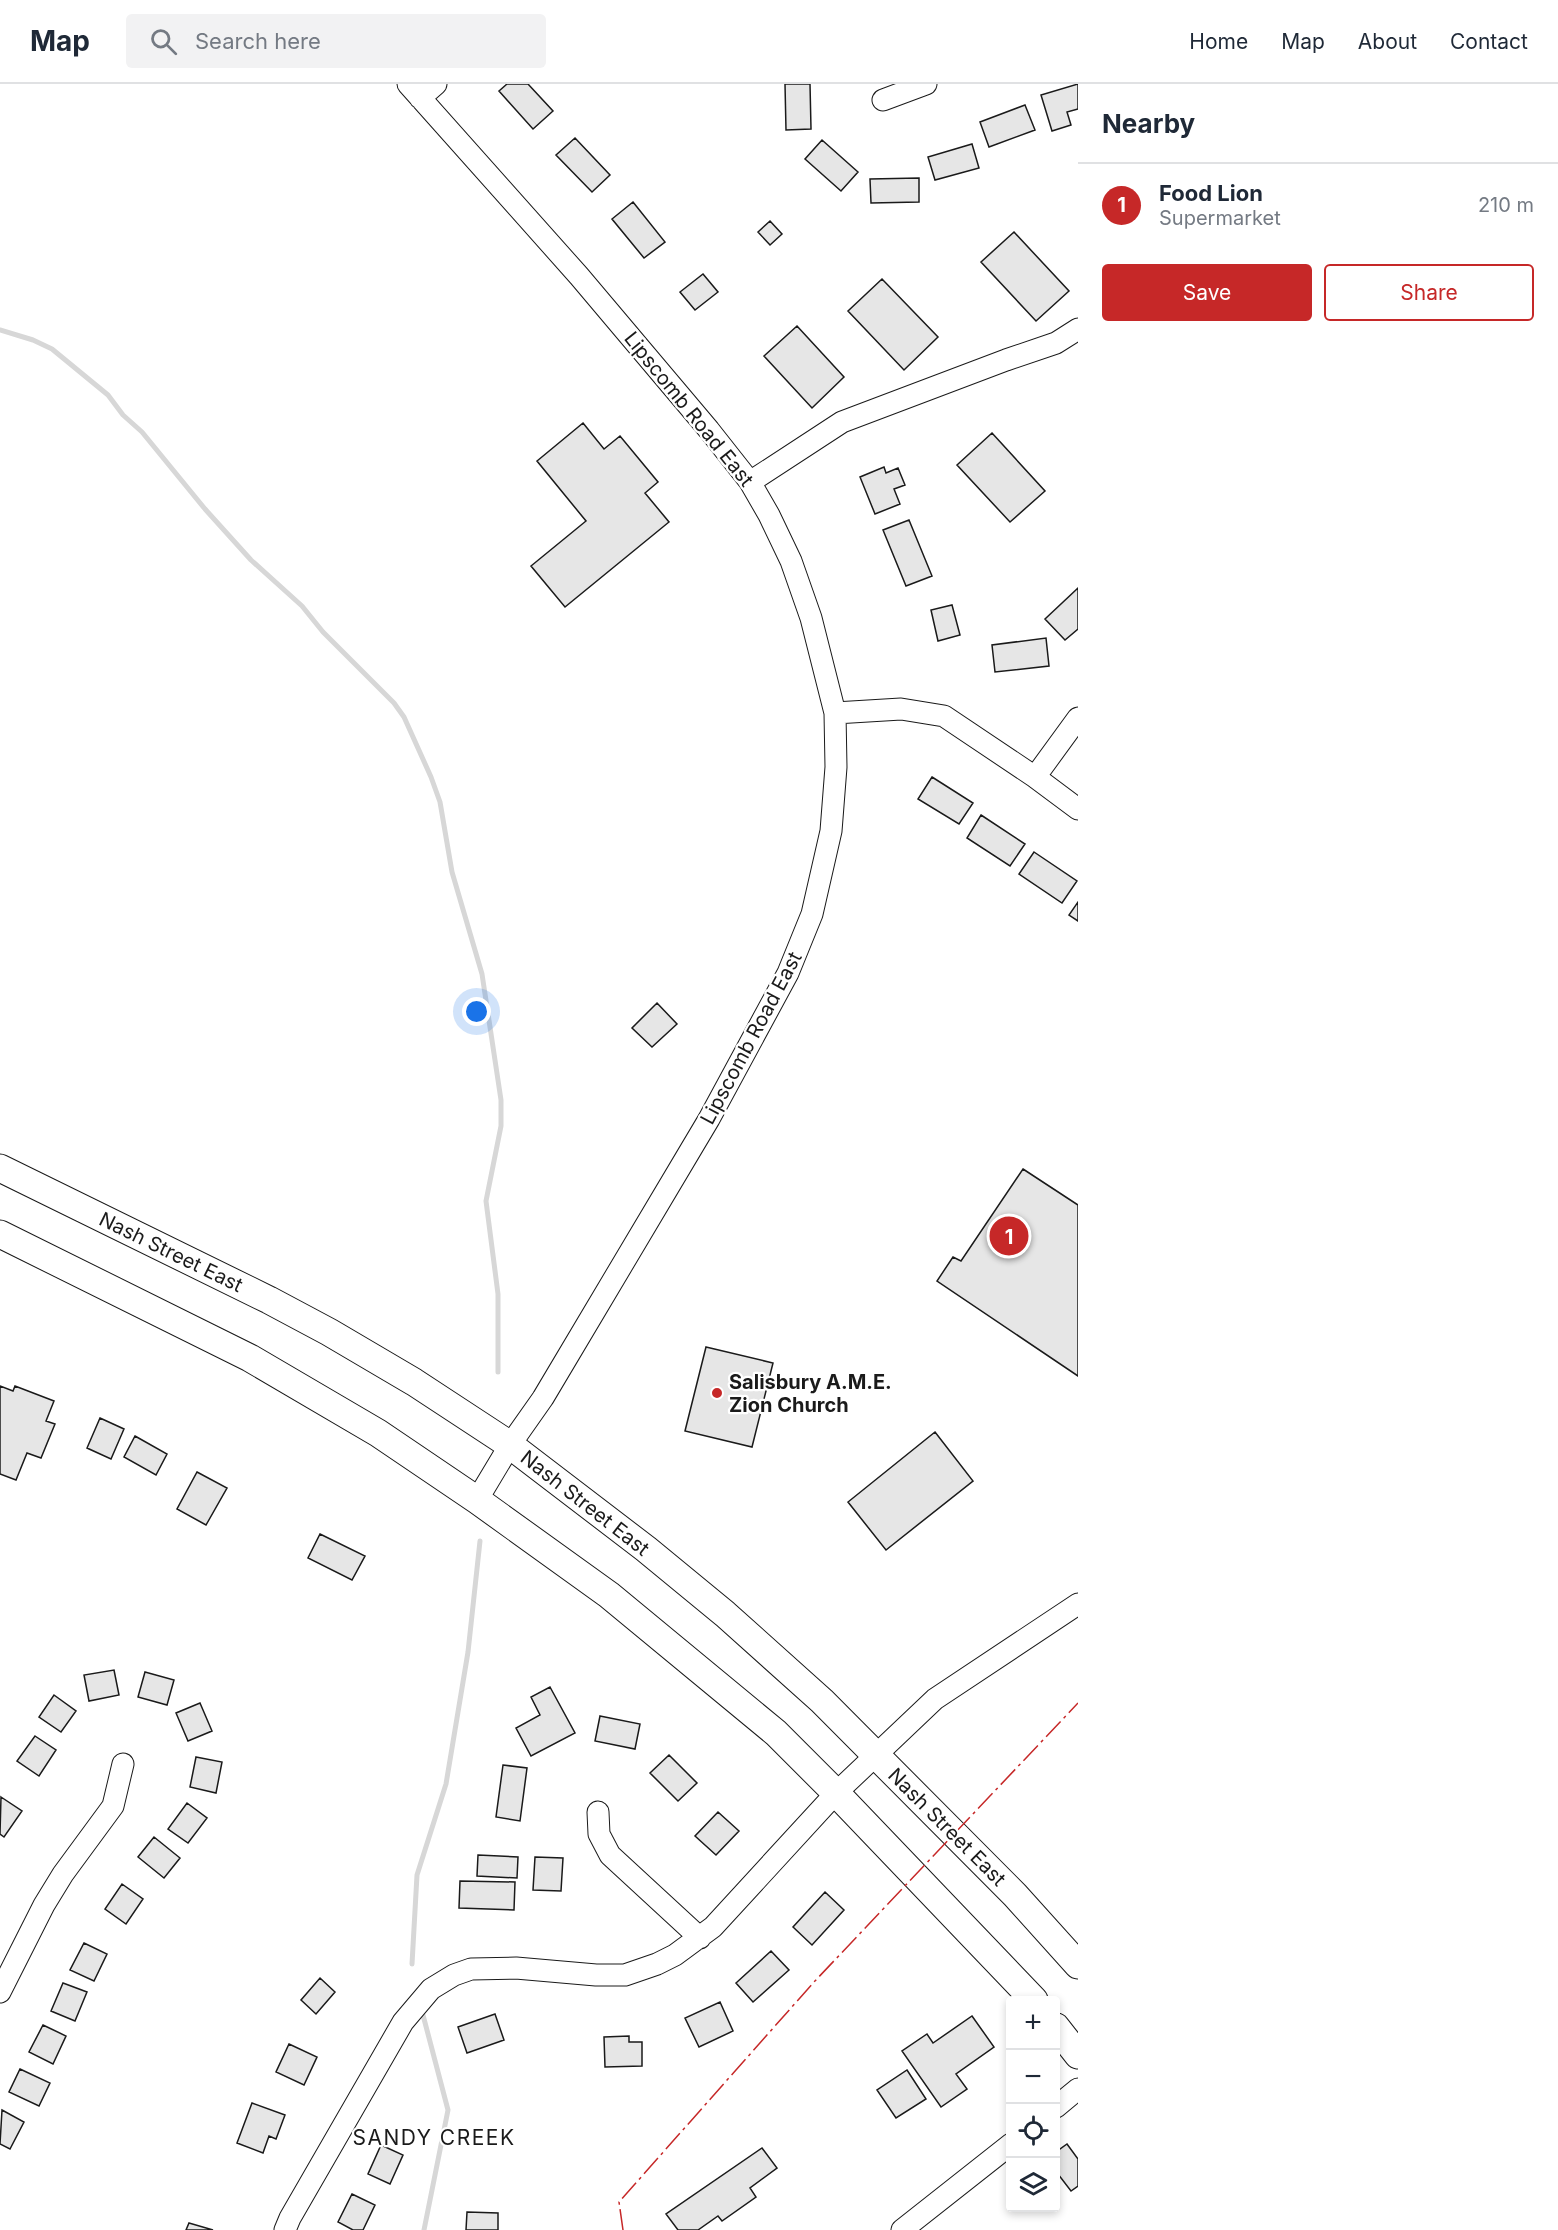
<!DOCTYPE html>
<meta charset="utf-8">
<style>
body{margin:0;font-family:Inter,sans-serif;background:#f2f2f3;color:#1f2937}
.controls{position:absolute;right:18px;bottom:18px;display:grid;overflow:hidden;border-radius:6px;box-shadow:0 3px 9px #0003}
.controls button{width:54px;height:54px;display:grid;place-items:center;padding:0;border:0;border-bottom:2px solid #e0e1e3;background:#fff;color:#1f2937;font:30px sans-serif}
.you{position:absolute;left:477px;top:928px;width:21px;height:21px;margin:-15px;border:4px solid #fff;border-radius:50%;background:#1a73e8;box-shadow:0 0 0 9px #1a73e833}
.badge{display:grid;place-items:center;width:39px;height:39px;border-radius:50%;background:#c62828;color:#fff;font-size:20px;font-weight:700}
.pin{position:absolute;translate:-50% -50%;border:3px solid #fff;box-shadow:0 2px 6px #0006}
.list{margin:0;padding:0;list-style:none}
h2{display:flex;justify-content:space-between;align-items:center;height:78px;margin:0;padding:0 24px;font-size:26px}
h2 small{font-size:20px;font-weight:400;color:#747a83}
.list li{display:grid;grid-template-columns:39px 1fr auto;gap:18px;align-items:center;box-sizing:border-box;height:84px;padding:0 24px;border-top:2px solid #e0e1e3}
.list b{display:block;font-size:22px;white-space:nowrap}
.list p{margin:0;font-size:20px;white-space:nowrap;color:#747a83}
.list em{font-size:20px;font-style:normal;color:#747a83}
.actions{display:flex;gap:12px;padding:18px 24px}
.actions a{flex:1;padding:14px 0;border:2px solid #c62828;border-radius:6px;text-align:center;font-size:21px;color:#c62828}
.actions .main{background:#c62828;color:#fff}
.icon{flex:none;width:33px;height:33px;fill:none;stroke:currentColor;stroke-width:2;stroke-linecap:round;stroke-linejoin:round}
.map{position:relative;flex:none;width:1078px;height:2146px;overflow:hidden}
header{display:flex;align-items:center;gap:36px;box-sizing:border-box;height:84px;padding:0 30px;background:#fff;border-bottom:2px solid #e0e1e3}
header strong{font-size:28px}
nav{display:flex;gap:33px;margin-inline-start:auto;font-size:21px}
.search{width:420px;height:54px;background:#f2f2f3;display:flex;align-items:center;gap:15px;box-sizing:border-box;padding:0 21px;border-radius:6px;color:#747a83;font-size:22px}
main{display:flex}
aside{flex:1;background:#fff}
.map>svg:first-child{display:block}
.lines{fill:none;stroke-linecap:round;stroke-linejoin:round}
.stream{stroke:#d7d7d7;stroke-width:5}
.building{fill:#e6e6e6;stroke:#1a1a1a;stroke-width:1.5}
.minor-casing{stroke:#1a1a1a;stroke-width:23}
.major-casing{stroke:#1a1a1a;stroke-width:29}
.minor{stroke:#fff;stroke-width:21}
.major{stroke:#fff;stroke-width:27}
.power{stroke:#c62828;stroke-width:1.5;stroke-dasharray:21 4.5 3 4.5;stroke-linecap:butt}
.poi-dot{fill:#c62828;stroke:#fff;stroke-width:2}
.labels{text-anchor:middle;stroke-width:4.5;stroke-linejoin:round;paint-order:stroke}
.street-label{font-size:20px;fill:#1a1a1a;stroke:#fff}
.poi-label{font-size:20px;font-weight:bold;fill:#1a1a1a;stroke:#fff;text-anchor:start}
.neighbourhood-label{font-size:21px;letter-spacing:1.5px;fill:#1a1a1a;stroke:#fff}
</style>
<header>
<strong>Map</strong>
<div class="search"><svg class="icon" aria-label="search" viewBox="0 0 24 24"><circle cx="10" cy="10" r="6"/><path d="M15 15l6 6"/></svg>Search here</div>
<nav><a>Home</a><a>Map</a><a>About</a><a>Contact</a></nav>
</header>
<main>
<div class="map">
<svg width="1078" height="2146" viewBox="0 0 1078 2146">
<rect width="100%" height="100%" fill="#fff"/>
<g class="lines">
<path class="stream" d="M0 246 33 256 52 265 108 311 123 331 142 348 205 425 251 476 302 522 323 548 394 619 404 633 431 693 440 718 452 788 482 890 501 1016V1042L486 1117 498 1210V1288
M412 1880 417 1791 446 1700 468 1568 480 1457
M423 1931 448 2026 424 2146"/>
</g>
<path class="building" d="M507 0H528L553 27 533 45 499 7Z
M785 0H810L811 45 786 46Z
M1078 0V25L1067 28 1071 41 1052 47 1041 11Z
M1025 21 1035 46 989 63 980 38Z
M575 54 610 91 592 108 556 71Z
M822 56 858 88 841 107 805 75Z
M972 60 979 84 935 96 928 73Z
M919 94V118L871 119 870 95Z
M633 118 665 158 644 174 612 135Z
M770 137 782 150 770 161 758 148Z
M1014 148 1069 207 1036 237 981 178Z
M703 190 718 208 695 226 680 208Z
M882 195 938 253 904 286 848 227Z
M797 242 844 293 812 324 764 272Z
M583 339 604 365 620 352 658 398 645 409 669 438 565 523 531 482 586 437 537 377Z
M992 349 1045 407 1010 438 957 381Z
M884 383 886 389 898 384 905 401 894 405 900 420 875 430 860 393Z
M909 436 932 492 906 502 883 446Z
M1078 504V545L1065 556 1045 535Z
M952 521 960 551 938 557 931 526Z
M1046 554 1049 582 995 588 992 561Z
M932 693 973 719 959 740 918 715Z
M981 731 1025 760 1010 782 967 754Z
M1034 768 1077 797 1062 819 1019 790Z
M1078 818V837L1069 831Z
M657 919 677 940 652 963 632 944Z
M1023 1085 1078 1121V1292L937 1197 953 1173 961 1177Z
M706 1263 773 1279 752 1363 685 1347Z
M0 1302 13 1307 15 1302 54 1317 46 1337 55 1340 41 1374 27 1369 16 1396 0 1390Z
M100 1334 124 1345 111 1375 87 1364Z
M935 1348 973 1397 886 1466 848 1418Z
M135 1352 167 1370 156 1391 124 1373Z
M197 1388 227 1404 206 1441 177 1425Z
M320 1450 365 1472 352 1496 308 1474Z
M114 1586 119 1611 89 1617 84 1591Z
M145 1588 174 1596 167 1621 138 1613Z
M550 1603 575 1649 531 1672 516 1644 540 1631 531 1613Z
M54 1611 76 1627 61 1648 39 1633Z
M200 1619 212 1647 188 1657 176 1629Z
M600 1632 640 1640 635 1665 595 1657Z
M35 1652 56 1666 39 1692 17 1677Z
M669 1671 697 1699 678 1717 650 1689Z
M196 1673 222 1678 216 1709 190 1703Z
M503 1681 527 1684 520 1737 496 1733Z
M1 1713 22 1727 4 1753 0 1750Z
M187 1719 207 1734 188 1759 168 1745Z
M718 1728 739 1747 716 1771 695 1752Z
M154 1753 180 1774 164 1794 138 1773Z
M478 1771 518 1773 517 1794 477 1792Z
M535 1773 563 1774 561 1807 533 1806Z
M460 1797 515 1798 514 1826 459 1824Z
M122 1800 143 1815 126 1840 105 1825Z
M825 1808 844 1826 812 1861 793 1843Z
M84 1859 107 1870 94 1897 70 1886Z
M771 1867 789 1886 753 1918 736 1899Z
M320 1894 335 1908 316 1930 301 1916Z
M63 1899 87 1908 75 1937 51 1927Z
M720 1918 733 1947 699 1963 685 1934Z
M495 1930 504 1956 467 1969 458 1943Z
M972 1932 994 1963 956 1990 967 2005 941 2023 902 1967 927 1950 933 1959Z
M43 1941 66 1952 53 1980 29 1968Z
M629 1952V1958H642V1982L605 1983 604 1953Z
M289 1960 317 1973 304 2001 276 1988Z
M20 1985 50 1999 39 2022 9 2008Z
M907 1986 926 2015 896 2034 877 2006Z
M252 2019 285 2031 276 2055 269 2052 263 2069 237 2059Z
M2 2026 24 2038 10 2065 0 2060Z
M1067 2060 1078 2075V2102L1071 2107 1058 2090 1056 2093V2068Z
M381 2061 403 2071 390 2100 368 2090Z
M762 2064 777 2084 750 2104 756 2113 722 2137 718 2132 698 2146H678L666 2130Z
M352 2110 375 2121 363 2146H353L338 2138Z
M467 2128 498 2129V2146H466Z
M189 2139 213 2146H186Z"/>
<g class="lines">
<g class="minor-casing">
<path id="minor" d="M408 0 579 192 709 346 750 398 769 431 791 477 811 534 835 629 836 683 831 747 812 830 788 889 709 1035 543 1314 510 1361 477 1416
M420 14 436 0
M883 16 926 0
M750 398 842 338 1006 276 1056 259 1078 245
M835 629 901 625 944 632 1035 693 1078 725
M1035 693 1078 634
M598 1728 599 1750 610 1771 700 1854
M0 1908 44 1821 63 1790 113 1722 123 1680
M1056 2023 1078 2005
M285 2146 290 2134 403 1938 431 1905 454 1891 471 1885 516 1884 596 1891H625L657 1880 675 1871 713 1843 836 1709 935 1615 1078 1520
M902 2146 1011 2060"/>
</g>
<g class="major-casing">
<path id="major" d="M0 1084 269 1216 329 1248 414 1298 510 1361 646 1465 725 1530 822 1617 1015 1811 1078 1881
M0 1150 250 1274 378 1349 477 1416 609 1511 776 1649 836 1709 1034 1916
M1056 1943 1078 1971"/>
</g>
<use href="#minor" class="minor"/>
<use href="#major" class="major"/>
<path class="power" d="M623 2146 619 2118 814 1898 1078 1619"/>
</g>
<circle class="poi-dot" cx="717" cy="1309" r="6"/>
<g class="labels">
<g class="street-label">
<text transform="translate(689 325) rotate(51)" y="7">Lipscomb Road East</text>
<text transform="translate(751 954) rotate(-62)" y="7">Lipscomb Road East</text>
<text transform="translate(171 1168) rotate(26)" y="7">Nash Street East</text>
<text transform="translate(585 1419) rotate(38)" y="7">Nash Street East</text>
<text transform="translate(947 1743) rotate(45)" y="7">Nash Street East</text>
</g>
<g class="poi-label">
<text x="729" y="1305">Salisbury A.M.E.<tspan x="729" dy="23">Zion Church</tspan></text>
</g>
<g class="neighbourhood-label">
<text x="434" y="2061">SANDY CREEK</text>
</g>
</g>
</svg>
<div class="controls">
<button>+</button>
<button>−</button>
<button><svg class="icon" aria-label="locate" viewBox="0 0 24 24"><circle cx="12" cy="12" r="6"/><path d="M12 2v4M12 18v4M2 12h4M18 12h4"/></svg></button>
<button><svg class="icon" aria-label="layers" viewBox="0 0 24 24"><path d="M12 4l9 5-9 5-9-5zM3 14l9 5 9-5"/></svg></button>
</div>
<div class="you"></div>
<div class="pin badge" style="left:1009px;top:1152px">1</div>
</div>
<aside>
<h2>Nearby<small></small></h2>
<ul class="list">
<li><span class="badge">1</span><div><b>Food Lion</b><p>Supermarket</p></div><em>210 m</em></li>
</ul>
<div class="actions"><a class="main">Save</a><a>Share</a></div>
</aside>
</main>
